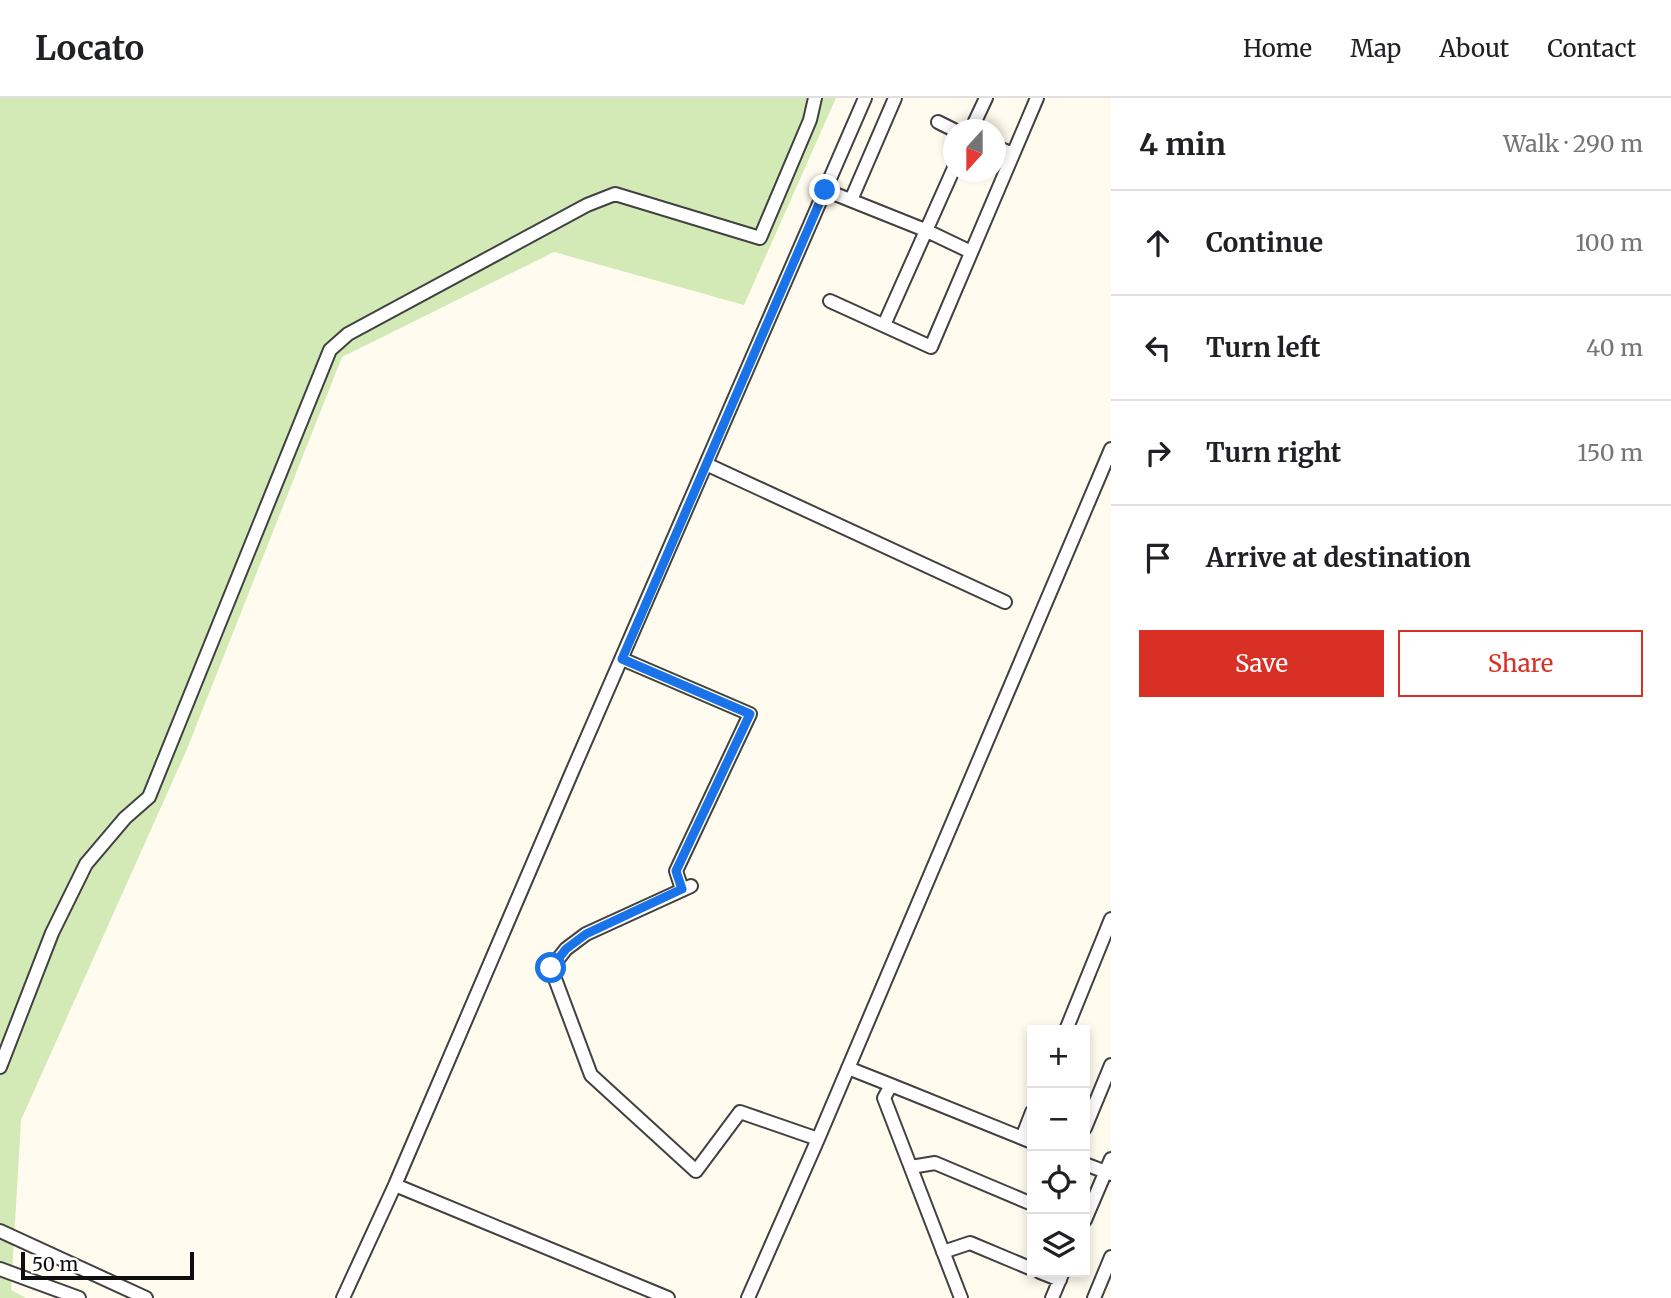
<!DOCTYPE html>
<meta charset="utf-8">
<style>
body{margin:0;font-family:Merriweather,serif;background:#f2f2f2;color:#202124}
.controls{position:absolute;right:21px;bottom:21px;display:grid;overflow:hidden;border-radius:0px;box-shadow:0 4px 10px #0003}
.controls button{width:63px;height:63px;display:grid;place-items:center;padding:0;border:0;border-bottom:2px solid #e0e0e0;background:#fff;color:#202124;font:35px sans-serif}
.compass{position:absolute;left:943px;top:21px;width:63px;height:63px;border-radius:50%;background:#fff;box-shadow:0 4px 10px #0003;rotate:201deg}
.scale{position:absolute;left:21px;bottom:18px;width:173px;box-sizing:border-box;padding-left:7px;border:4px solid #0e0e0e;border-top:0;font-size:19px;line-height:24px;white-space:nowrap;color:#0e0e0e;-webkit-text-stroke:5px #fff;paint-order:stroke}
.stop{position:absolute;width:21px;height:21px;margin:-16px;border:5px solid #1a73e8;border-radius:50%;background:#fff}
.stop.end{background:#1a73e8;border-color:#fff;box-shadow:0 2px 7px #0008}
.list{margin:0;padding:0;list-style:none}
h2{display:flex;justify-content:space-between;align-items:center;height:91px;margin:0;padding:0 28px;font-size:30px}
h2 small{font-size:23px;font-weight:400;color:#757577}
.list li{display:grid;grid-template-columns:46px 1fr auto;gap:21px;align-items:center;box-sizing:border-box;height:105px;padding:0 28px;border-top:2px solid #e0e0e0}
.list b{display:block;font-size:26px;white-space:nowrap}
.list em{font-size:23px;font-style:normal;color:#757577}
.actions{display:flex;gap:14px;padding:21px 28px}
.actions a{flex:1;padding:16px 0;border:2px solid #d93025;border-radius:0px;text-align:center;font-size:24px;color:#d93025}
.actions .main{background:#d93025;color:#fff}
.icon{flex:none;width:38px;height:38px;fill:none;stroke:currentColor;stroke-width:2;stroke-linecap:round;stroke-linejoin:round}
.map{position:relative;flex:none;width:1111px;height:1200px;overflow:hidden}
header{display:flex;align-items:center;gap:42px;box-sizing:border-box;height:98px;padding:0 35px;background:#fff;border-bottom:2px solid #e0e0e0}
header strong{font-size:33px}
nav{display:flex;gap:38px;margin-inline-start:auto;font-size:24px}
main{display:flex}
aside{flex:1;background:#fff}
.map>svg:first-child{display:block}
.green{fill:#d3eab7}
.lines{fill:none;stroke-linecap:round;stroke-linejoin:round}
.lane-casing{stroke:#414141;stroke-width:16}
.lane{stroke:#fff;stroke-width:12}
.route{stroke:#1a73e8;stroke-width:9}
</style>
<header>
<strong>Locato</strong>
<nav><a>Home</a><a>Map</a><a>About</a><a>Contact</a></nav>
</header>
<main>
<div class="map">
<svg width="1111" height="1200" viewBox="0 0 1111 1200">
<rect width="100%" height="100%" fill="#fffbee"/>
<path class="green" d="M0 0H836L744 207 554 154 342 259 187 651 21 1022 11 1192 26 1200H0Z"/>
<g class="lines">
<g class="lane-casing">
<path id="lane" d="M938 24 954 32
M971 32 986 0
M996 49 1013 56
M825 92 925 132 971 154
M851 102 895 0
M830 203 931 249 1037 0
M884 227 954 70
M706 366 1005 504
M622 561 750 616 676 773 682 791
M691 788 586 836 566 851 551 870 591 977 696 1073 740 1014 818 1041
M1066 932 1111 821
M0 969 52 835 86 766 125 720 149 699 330 252 348 236 587 107 615 96 760 140 810 22 815 0
M848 970 891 987 884 1000 961 1200
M891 987 1032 1044
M1085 1030 1111 967
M1022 1040 1032 1014
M1085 1066 1111 1076
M911 1069 935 1065 1032 1106
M395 1087 668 1200
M1085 1122 1111 1061
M0 1133 146 1200
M943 1154 970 1145 1032 1171
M0 1171 79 1200
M1040 1174 1060 1182
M343 1200 395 1087 572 674 865 0
M748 1200 818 1041 1111 351
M1052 1200 1063 1174
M1094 1200 1111 1159"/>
</g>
<use href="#lane" class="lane"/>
</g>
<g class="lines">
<path class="route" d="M551 870 566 851 586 836 682 791 676 773 750 616 622 561 825 92"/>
</g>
</svg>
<div class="controls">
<button>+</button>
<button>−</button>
<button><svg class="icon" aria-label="locate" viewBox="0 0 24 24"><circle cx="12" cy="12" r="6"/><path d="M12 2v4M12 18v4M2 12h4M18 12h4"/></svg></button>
<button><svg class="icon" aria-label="layers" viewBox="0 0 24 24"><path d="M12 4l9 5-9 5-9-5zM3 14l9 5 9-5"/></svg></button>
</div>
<svg class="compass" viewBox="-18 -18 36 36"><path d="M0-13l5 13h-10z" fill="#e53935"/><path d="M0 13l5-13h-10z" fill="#757577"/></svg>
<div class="scale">50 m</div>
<div class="stop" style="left:551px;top:870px"></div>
<div class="stop end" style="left:825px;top:92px"></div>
</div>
<aside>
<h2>4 min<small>Walk · 290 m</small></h2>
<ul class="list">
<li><svg class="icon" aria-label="ahead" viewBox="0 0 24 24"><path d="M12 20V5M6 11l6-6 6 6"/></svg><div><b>Continue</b></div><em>100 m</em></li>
<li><svg class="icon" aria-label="left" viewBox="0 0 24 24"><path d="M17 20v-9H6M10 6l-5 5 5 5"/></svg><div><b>Turn left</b></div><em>40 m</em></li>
<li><svg class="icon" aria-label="right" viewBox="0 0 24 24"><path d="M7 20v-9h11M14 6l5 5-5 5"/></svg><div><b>Turn right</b></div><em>150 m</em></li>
<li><svg class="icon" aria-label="arrive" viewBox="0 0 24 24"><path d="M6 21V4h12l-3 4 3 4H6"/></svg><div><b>Arrive at destination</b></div></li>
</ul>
<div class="actions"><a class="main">Save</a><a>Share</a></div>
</aside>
</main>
